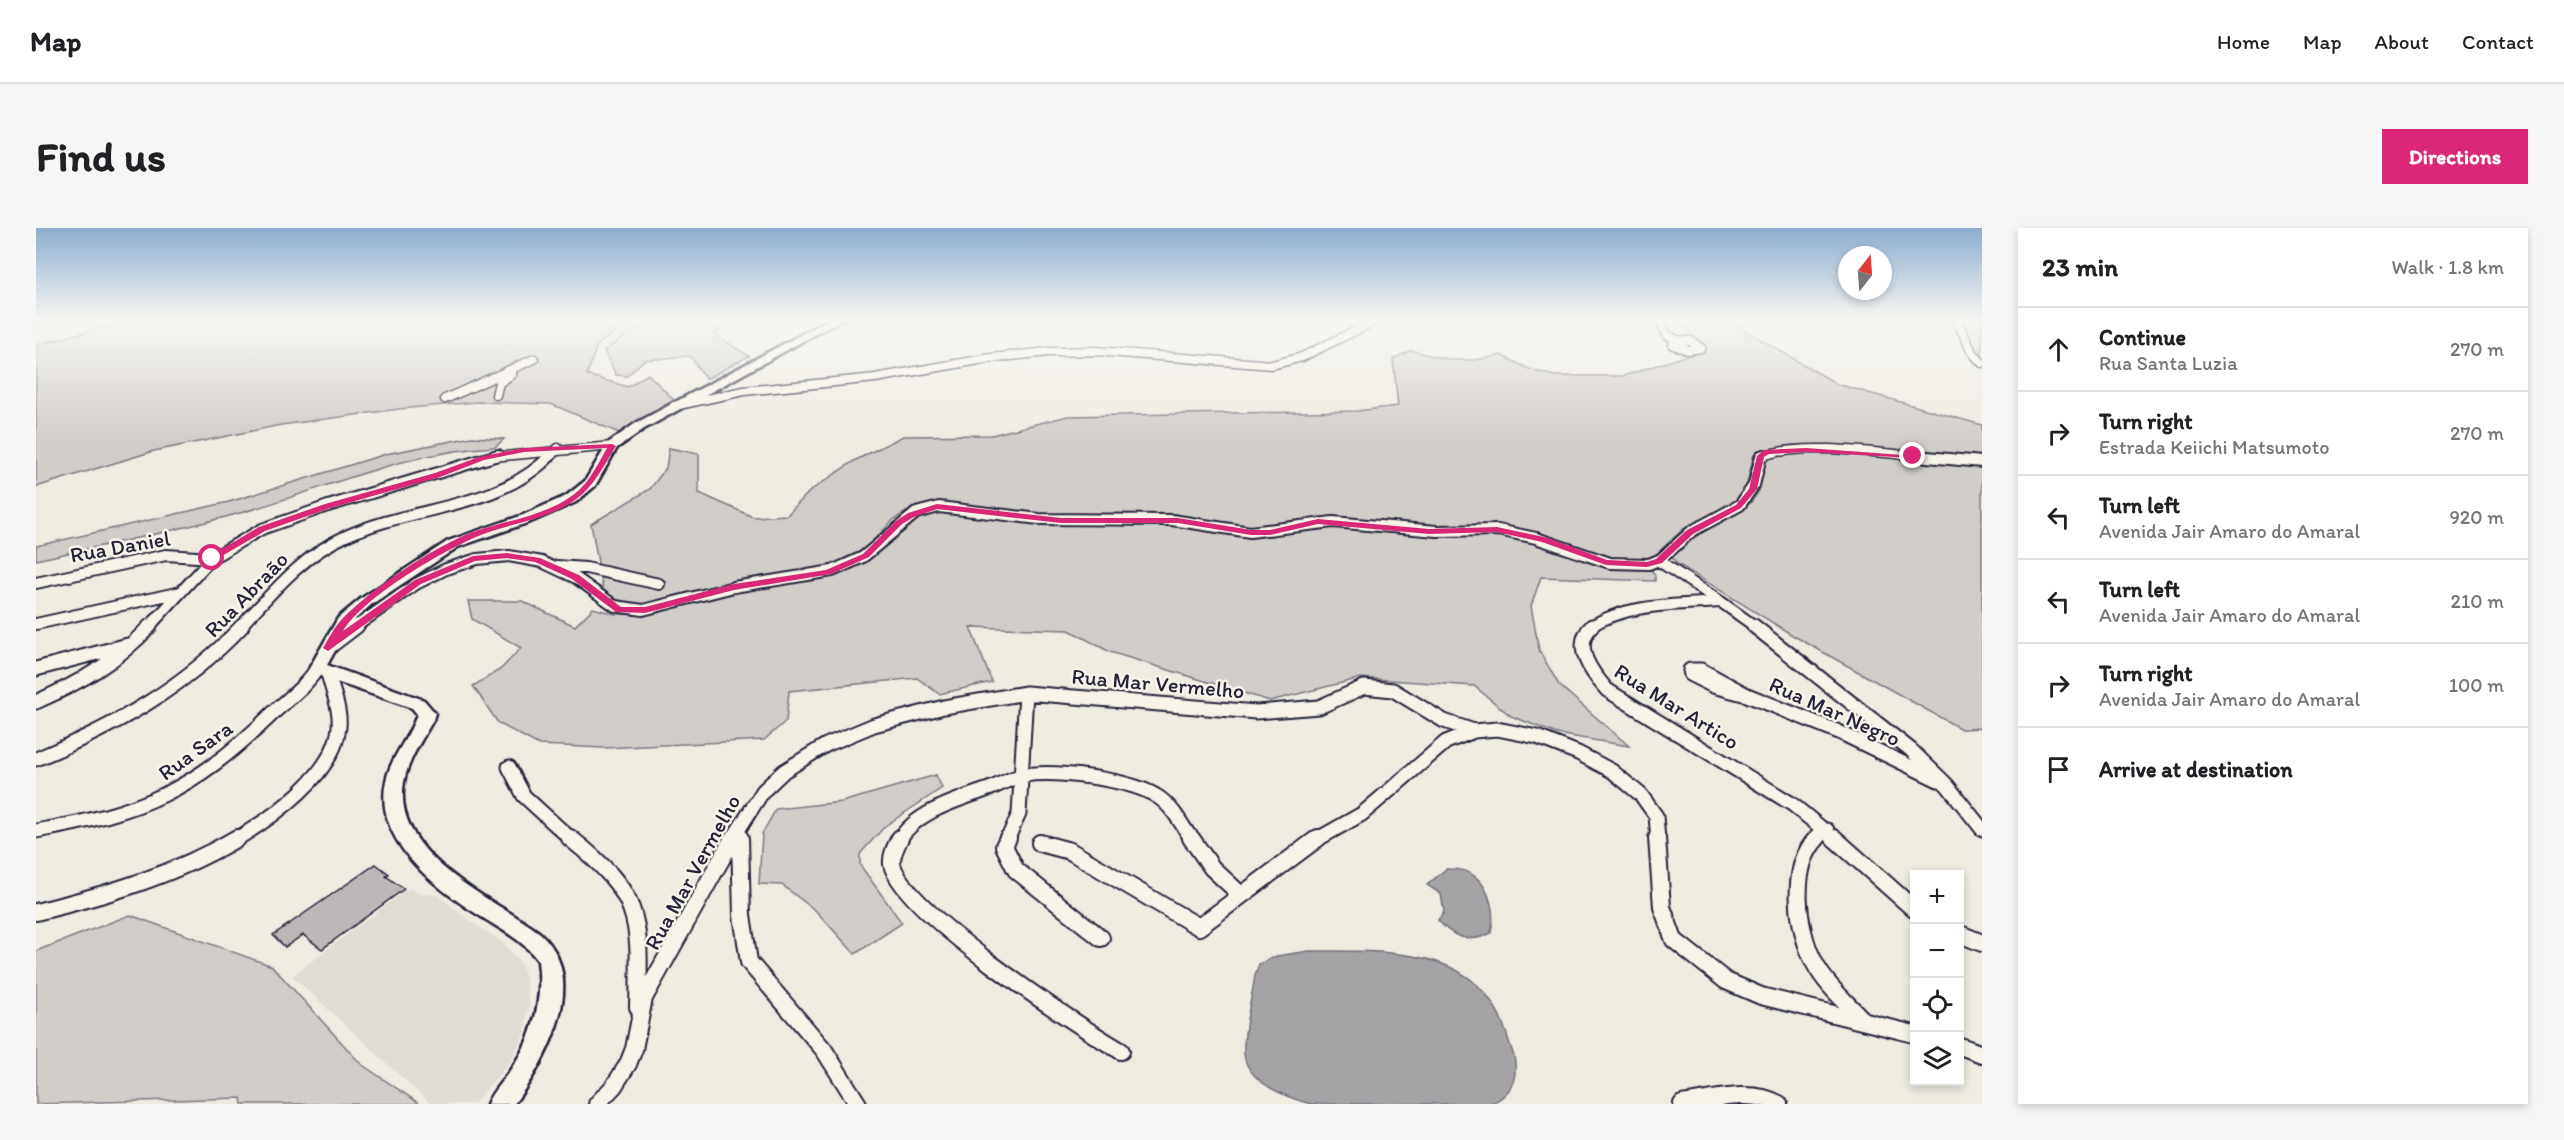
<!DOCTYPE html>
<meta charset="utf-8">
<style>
body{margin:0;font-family:Itim,sans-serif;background:#f6f6f6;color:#202124}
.controls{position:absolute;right:18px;bottom:18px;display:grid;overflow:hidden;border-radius:0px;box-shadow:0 3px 9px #0003}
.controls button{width:54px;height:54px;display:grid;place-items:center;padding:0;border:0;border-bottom:2px solid #e0e0e0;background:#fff;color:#202124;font:30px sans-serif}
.compass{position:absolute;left:1802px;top:18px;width:54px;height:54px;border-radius:50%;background:#fff;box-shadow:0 3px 9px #0003;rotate:17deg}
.stop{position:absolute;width:18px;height:18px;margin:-14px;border:4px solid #db2777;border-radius:50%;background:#fff}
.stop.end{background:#db2777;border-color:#fff;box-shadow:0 2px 6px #0008}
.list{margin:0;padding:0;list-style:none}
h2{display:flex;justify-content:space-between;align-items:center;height:78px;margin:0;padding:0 24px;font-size:26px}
h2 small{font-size:20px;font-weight:400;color:#757577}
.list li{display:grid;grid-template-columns:39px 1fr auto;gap:18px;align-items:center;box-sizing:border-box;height:84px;padding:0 24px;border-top:2px solid #e0e0e0}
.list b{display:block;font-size:22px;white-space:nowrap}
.list p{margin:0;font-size:20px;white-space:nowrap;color:#757577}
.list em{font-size:20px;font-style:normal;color:#757577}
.icon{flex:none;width:33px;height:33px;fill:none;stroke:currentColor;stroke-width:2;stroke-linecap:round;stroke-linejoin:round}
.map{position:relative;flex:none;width:1946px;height:876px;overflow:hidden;border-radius:0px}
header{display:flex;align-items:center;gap:36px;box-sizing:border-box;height:84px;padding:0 30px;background:#fff;border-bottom:2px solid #e0e0e0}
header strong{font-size:28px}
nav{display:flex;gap:33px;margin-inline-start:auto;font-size:21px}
.intro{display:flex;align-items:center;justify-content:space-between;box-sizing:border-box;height:144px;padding:0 36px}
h1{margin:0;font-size:42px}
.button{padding:15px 27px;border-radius:0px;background:#db2777;color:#fff;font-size:21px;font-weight:700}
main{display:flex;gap:36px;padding:0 36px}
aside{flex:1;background:#fff;border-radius:0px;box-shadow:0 3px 9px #0003}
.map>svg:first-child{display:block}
.built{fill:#dfdcd4}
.green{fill:#d1cdc9;stroke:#7a7882;stroke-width:1.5}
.water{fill:#a6a3a6;stroke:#716f7b;stroke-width:1.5}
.building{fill:#bbb8b7;stroke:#22223b;stroke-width:1.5}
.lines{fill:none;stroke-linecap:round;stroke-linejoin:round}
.street-far3-casing{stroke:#22223b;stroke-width:11}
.street-far2-casing{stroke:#22223b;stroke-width:14}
.street-far1-casing{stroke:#22223b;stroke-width:17}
.street-casing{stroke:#22223b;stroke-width:20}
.secondary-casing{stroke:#22223b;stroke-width:5}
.street-far3{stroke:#f7f3e8;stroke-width:8}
.street-far2{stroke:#f7f3e8;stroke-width:10}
.street-far1{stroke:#f7f3e8;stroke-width:13}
.street{stroke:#f7f3e8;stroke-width:16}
.secondary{fill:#f7f3e8;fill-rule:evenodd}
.route{fill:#db2777}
.labels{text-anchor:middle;stroke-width:5;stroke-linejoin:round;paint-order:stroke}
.street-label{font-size:22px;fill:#22223b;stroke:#f7f3e8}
</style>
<header>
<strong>Map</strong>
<nav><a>Home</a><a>Map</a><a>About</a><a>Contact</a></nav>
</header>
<div class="intro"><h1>Find us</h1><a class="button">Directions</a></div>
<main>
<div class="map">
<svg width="1946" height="876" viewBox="0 0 1946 876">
<rect width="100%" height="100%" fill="#eeebe1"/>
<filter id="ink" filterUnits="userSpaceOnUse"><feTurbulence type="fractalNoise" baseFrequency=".0167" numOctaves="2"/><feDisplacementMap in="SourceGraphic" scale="12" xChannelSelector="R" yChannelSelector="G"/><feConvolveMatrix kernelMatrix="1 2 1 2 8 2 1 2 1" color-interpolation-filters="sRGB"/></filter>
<g filter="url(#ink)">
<path class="built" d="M373 660 384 666 401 667 437 695 464 712 485 735 490 753 493 777 488 806 474 833 438 876H395L256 748Z"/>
<path class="green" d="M96 91H598L561 117 551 147 592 159 612 146 638 172 583 205 515 176 441 174 363 181 245 197 118 223 0 259V117Z
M612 91H699L695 92 679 107 713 128 670 151 654 128 608 132 591 148 580 147 568 123Z
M1643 91H1724L1703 99 1801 156 1946 197V231C1907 229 1742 210 1718 226L1710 259 1704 268 1696 276 1647 301 1615 331 1595 334 1570 331 1511 309 1301 290 1264 292 1232 301 1025 289 901 275 870 284 857 292 825 325 790 340 609 378 587 377 567 362 555 296 614 261 630 240 633 220 663 226V265L717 289 751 287 774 263 818 233 867 208 956 207 1032 188 1321 183 1362 178 1357 131 1375 122C1412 133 1427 136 1465 127L1495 142 1519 148H1587L1668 122Z
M1925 91H1946V130L1941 125Z
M436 209 468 211 459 219C370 223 289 261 204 285 137 304 68 317 0 332V318L193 274 350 226Z
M1772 224 1946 236V500L1925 501 1758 408 1640 335 1636 329 1659 306 1708 281 1716 273 1723 263 1730 230 1736 226Z
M901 282 1142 296 1214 308H1236L1285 298 1463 306 1506 315 1570 338 1615 341 1619 347V353L1505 349 1495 378 1503 422 1523 457 1593 518 1521 506 1475 488 1438 458 1325 450 1234 473 1074 424 1033 402 934 399 956 454 903 466 881 450 753 463 750 493 728 512 568 520 503 517 462 495 437 458 465 441 485 420 436 391 432 373H486L539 398 557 380 579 386 609 387 687 366 795 348 836 330 869 296Z
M900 547 906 560 849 598 824 626V637L866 695 819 726 780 683 746 657 723 656 726 606 740 581 806 574Z
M94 687 236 738 325 836 384 876H206L205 870 0 876V723Z"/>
<path class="water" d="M1410 641C1416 641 1424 641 1429 643 1453 652 1460 683 1455 705 1434 716 1416 709 1402 692L1408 684 1405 666 1391 657Z
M1273 723C1350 724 1444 715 1471 807 1473 815 1478 825 1479 834 1481 855 1472 869 1453 876H1275C1252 870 1211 855 1208 826 1206 807 1216 769 1219 748L1223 736 1241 728Z"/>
<path class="building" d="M340 636 353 646 350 648 368 661 286 721 267 707 249 719 237 707Z"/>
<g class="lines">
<g class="street-far3-casing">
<path id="street-far3" d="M1623 91 1631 107 1641 112
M1920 91 1936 124 1946 135
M1638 112 1655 113 1665 120 1652 122 1637 117Z
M460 167 463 155 476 146
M409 171 498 131
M638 178 708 163 839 150 955 130 1013 124 1060 123 1236 137 1266 129 1343 91
M457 229 576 218
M514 229 522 220
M1725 229C1761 213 1846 225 1887 229"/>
</g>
<g class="street-far2-casing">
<path id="street-far2" d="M1869 227 1946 234
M1623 333 1685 374
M521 338 550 340 623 356
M0 355 130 327 176 330
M0 396 145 364
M113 399 176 330 226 301 292 278 462 227
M204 399C235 366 266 328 308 309 375 277 461 283 515 227
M319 399 380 356 410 341 441 331 473 328 506 334 540 350 579 378 607 382 698 359 796 343 827 329 880 285 903 279 1003 291 1136 292 1214 304 1297 294 1401 303 1462 302 1500 310 1574 335 1613 336 1625 331 1656 303 1704 277 1718 257 1725 228 1728 227
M1554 399C1590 375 1643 377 1685 374L1720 399"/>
</g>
<g class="street-far1-casing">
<path id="street-far1" d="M1556 398C1535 418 1556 445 1571 462L1756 576 1800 612
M1718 398 1875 522 1911 557 1946 601
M296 417 321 398
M0 441 92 417
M1654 442H1665L1711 467 1677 458 1655 447Z
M1711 467 1803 504 1902 552
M0 474C43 455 82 433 114 398
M0 531C78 499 148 460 206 398
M473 539 488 568 536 612
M703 601 704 612
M0 603C107 584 155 564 234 488 250 472 270 459 282 439
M199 612C236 590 299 546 303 499 305 481 296 463 292 445
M696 612 727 563 748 543 790 517 838 497 908 479 990 465 1220 484 1283 479 1328 459 1357 462 1408 493 1438 503 1461 501 1501 509 1542 525 1576 543 1605 567 1620 588 1622 612
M863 612C882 581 927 571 958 559 967 555 977 549 988 547 1019 542 1095 551 1122 569 1137 579 1146 597 1156 612
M971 612 983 586 990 465
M1280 612 1326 586 1410 514 1438 503
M1780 612 1791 602"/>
</g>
<g class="street-casing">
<path id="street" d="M534 610C607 668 604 691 602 779
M704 610 706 687 713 734 788 822 822 876
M864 610C860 618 855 627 856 636 866 683 1040 797 1085 823
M972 610 968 618 980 642 1065 710
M1155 610 1176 640 1205 667
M1621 610 1626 679 1638 712 1690 753 1725 768 1878 806
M1781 610C1753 639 1761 701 1778 734 1789 756 1809 773 1826 791
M1798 610 1878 681
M1004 615 1034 623 1163 699 1282 610
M0 684C70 667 139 647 201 610
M1924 706 1946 715
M1924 818 1946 826
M561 876 578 858 592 836 598 821 608 770 697 610
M1646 876C1675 872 1716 860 1743 876"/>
</g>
<g class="secondary-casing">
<path id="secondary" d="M794 91H807L608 201 581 220 559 258 540 274 497 293 422 319 336 376 314 396 291 437 388 472 399 485 397 492C386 512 372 532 368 554 355 629 456 669 504 705 555 751 511 832 478 876H451C456 863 467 853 475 841 498 808 507 773 502 733 488 712 464 701 444 688 400 660 337 613 350 553 355 528 374 509 381 486L376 480 286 449 274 439 302 390 326 370 412 313 487 287 530 268 549 253 572 215 600 195Z"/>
</g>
<use href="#street-far3" class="street-far3"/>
<use href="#street-far2" class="street-far2"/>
<use href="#street-far1" class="street-far1"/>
<use href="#street" class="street"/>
<use href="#secondary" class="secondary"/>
</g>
</g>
<linearGradient id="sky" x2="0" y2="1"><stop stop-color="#8dadce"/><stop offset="0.43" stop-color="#f7f6f2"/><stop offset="1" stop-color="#f7f6f2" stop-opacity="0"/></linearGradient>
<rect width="1946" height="214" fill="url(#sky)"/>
<path class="route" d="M576 216 580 218C568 237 558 259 539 272 510 293 472 295 440 309 403 325 328 369 307 403L379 352 437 328 471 325 504 330 543 347 585 379H609L698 356 790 342 827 326 860 293 872 285 901 276 1025 290H1142L1215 302H1234L1282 291 1393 301 1461 299 1512 310 1571 332 1611 334 1620 331 1651 302 1700 277 1713 261 1721 228 1728 222 1770 220 1881 228 1877 230 1770 224 1733 226 1728 229 1721 261 1705 280 1657 306 1626 335 1611 339 1570 337 1506 314 1461 304 1393 306 1282 296 1234 307H1215L1142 295H1025L901 281 878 289 866 296 833 329 795 346 698 362 609 385 580 384 536 351 499 334 471 330 439 333 385 356 292 423 287 420C293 410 299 398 307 390 337 360 397 319 437 304 474 291 527 286 552 252 559 242 565 231 571 220L488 224 448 232 404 249 294 280 229 303 179 332 171 330 223 299 289 276 399 245 443 229 488 220Z"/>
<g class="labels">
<g class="street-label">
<text transform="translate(84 318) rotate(-10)" y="8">Rua Daniel</text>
<text transform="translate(210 366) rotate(-46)" y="8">Rua Abraão</text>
<text transform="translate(1122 455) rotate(5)" y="8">Rua Mar Vermelho</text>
<text transform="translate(1641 478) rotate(32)" y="8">Rua Mar Artico</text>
<text transform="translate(1799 483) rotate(24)" y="8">Rua Mar Negro</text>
<text transform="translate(159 522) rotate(-36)" y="8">Rua Sara</text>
<text transform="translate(656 644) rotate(-61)" y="8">Rua Mar Vermelho</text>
</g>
</g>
</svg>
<div class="controls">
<button>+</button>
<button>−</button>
<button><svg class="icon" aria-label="locate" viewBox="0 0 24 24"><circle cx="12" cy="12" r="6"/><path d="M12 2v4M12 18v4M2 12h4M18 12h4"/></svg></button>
<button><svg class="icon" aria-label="layers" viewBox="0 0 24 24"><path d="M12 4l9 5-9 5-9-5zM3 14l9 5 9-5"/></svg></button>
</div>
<svg class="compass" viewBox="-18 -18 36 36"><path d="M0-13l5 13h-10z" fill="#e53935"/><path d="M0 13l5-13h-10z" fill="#757577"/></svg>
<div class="stop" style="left:176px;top:330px"></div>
<div class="stop end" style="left:1877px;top:228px"></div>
</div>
<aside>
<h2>23 min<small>Walk · 1.8 km</small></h2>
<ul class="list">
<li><svg class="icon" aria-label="ahead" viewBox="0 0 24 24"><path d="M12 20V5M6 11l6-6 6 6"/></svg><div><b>Continue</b><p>Rua Santa Luzia</p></div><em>270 m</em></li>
<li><svg class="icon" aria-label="right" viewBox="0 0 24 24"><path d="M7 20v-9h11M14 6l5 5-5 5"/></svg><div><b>Turn right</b><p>Estrada Keiichi Matsumoto</p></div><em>270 m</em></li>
<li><svg class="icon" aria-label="left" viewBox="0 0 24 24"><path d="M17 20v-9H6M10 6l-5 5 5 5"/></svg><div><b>Turn left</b><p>Avenida Jair Amaro do Amaral</p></div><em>920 m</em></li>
<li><svg class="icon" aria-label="left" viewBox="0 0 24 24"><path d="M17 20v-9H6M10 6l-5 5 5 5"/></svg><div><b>Turn left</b><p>Avenida Jair Amaro do Amaral</p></div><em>210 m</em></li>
<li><svg class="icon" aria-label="right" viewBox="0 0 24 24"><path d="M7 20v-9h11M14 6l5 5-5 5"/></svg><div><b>Turn right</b><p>Avenida Jair Amaro do Amaral</p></div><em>100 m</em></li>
<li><svg class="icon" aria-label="arrive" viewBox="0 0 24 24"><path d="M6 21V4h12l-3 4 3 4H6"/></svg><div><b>Arrive at destination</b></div></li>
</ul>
</aside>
</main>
